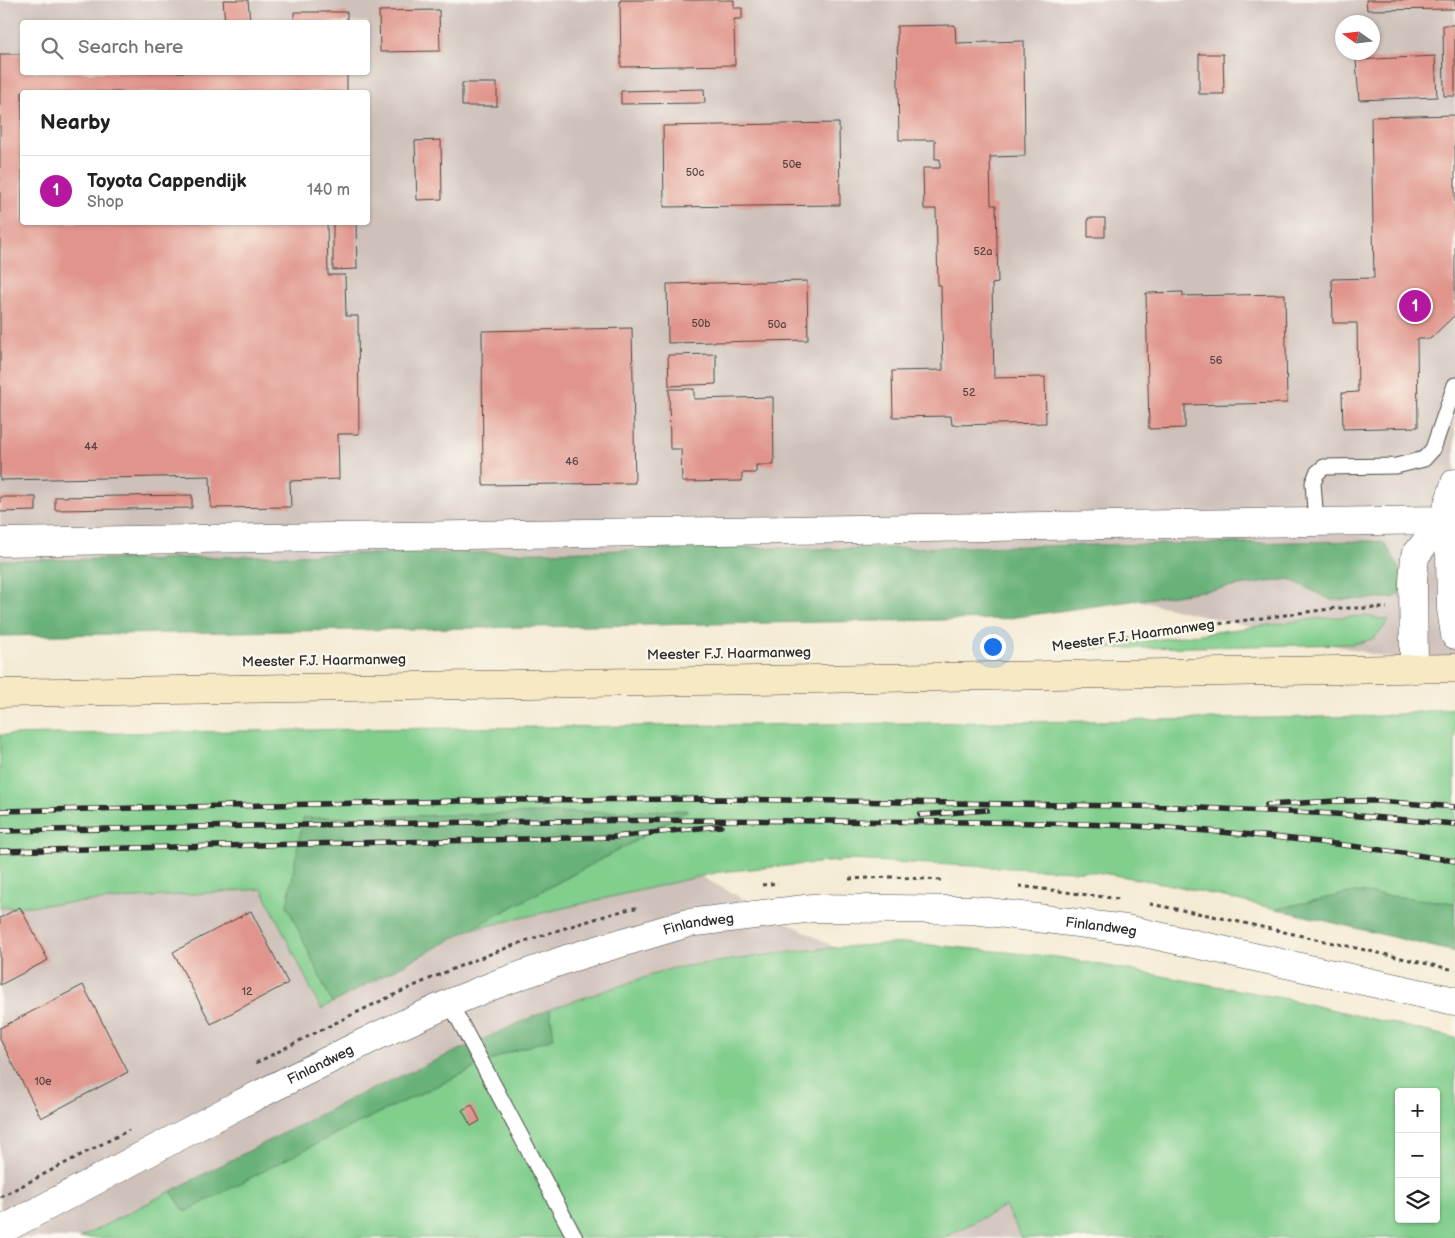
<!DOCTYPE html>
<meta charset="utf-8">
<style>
body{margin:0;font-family:"Balsamiq Sans",sans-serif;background:#f2f2f2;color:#202124}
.controls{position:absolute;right:15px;bottom:15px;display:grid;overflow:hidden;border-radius:5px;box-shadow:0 1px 4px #0004}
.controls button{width:45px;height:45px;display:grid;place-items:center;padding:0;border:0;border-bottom:1px solid #e0e0e0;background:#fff;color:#202124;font:25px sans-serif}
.compass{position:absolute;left:1335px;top:15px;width:45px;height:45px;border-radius:50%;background:#fff;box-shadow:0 1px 4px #0004;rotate:284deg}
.you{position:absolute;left:992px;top:646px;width:18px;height:18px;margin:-12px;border:4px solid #fff;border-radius:50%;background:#1a73e8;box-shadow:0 0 0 8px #1a73e833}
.badge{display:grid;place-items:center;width:32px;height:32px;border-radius:50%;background:#b5179e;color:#fff;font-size:16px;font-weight:700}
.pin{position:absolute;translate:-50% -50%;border:2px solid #fff;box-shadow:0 1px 5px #0006}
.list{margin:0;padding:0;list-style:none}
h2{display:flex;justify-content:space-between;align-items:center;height:65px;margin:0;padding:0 20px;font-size:21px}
h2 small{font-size:16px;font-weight:400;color:#757577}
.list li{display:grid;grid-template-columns:32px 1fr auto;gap:15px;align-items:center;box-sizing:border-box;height:70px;padding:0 20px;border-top:1px solid #e0e0e0}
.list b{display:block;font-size:19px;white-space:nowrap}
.list p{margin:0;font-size:16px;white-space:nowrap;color:#757577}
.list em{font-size:16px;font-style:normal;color:#757577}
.icon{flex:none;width:28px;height:28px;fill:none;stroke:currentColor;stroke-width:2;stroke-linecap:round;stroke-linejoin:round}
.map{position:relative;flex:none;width:1455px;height:1238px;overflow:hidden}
.search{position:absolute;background:#fff;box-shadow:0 1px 4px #0004;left:20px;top:20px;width:350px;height:55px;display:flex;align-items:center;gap:12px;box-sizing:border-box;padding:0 18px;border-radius:5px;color:#757577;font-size:19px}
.panel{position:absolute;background:#fff;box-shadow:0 1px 4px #0004;left:20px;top:90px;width:350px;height:135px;border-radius:5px}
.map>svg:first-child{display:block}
.industrial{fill:#cec1ba;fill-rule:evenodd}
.green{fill:#81ce8d;stroke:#567c5c;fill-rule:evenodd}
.forest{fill:#68b178;stroke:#4a6e52}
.building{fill:#e0948b}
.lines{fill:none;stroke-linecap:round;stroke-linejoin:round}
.service-casing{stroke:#494844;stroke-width:17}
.minor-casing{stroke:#494844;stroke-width:29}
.tertiary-casing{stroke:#494844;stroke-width:29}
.secondary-casing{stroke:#494844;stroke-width:29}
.path{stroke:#494844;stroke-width:3;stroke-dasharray:4 4;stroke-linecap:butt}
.service{stroke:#fff;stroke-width:15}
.minor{stroke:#fff;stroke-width:28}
.tertiary{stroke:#fff;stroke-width:28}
.secondary{stroke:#f7e9c3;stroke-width:28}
.rail-casing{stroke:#2b2b2b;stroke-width:5.5}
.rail{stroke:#fbf7ec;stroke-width:4;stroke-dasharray:11;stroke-linecap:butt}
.labels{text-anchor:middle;stroke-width:5;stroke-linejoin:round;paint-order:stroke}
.number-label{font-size:11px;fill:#584543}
.street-label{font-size:14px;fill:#2b2b2b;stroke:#fbf7ec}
</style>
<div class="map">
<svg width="1455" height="1238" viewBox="0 0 1455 1238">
<rect width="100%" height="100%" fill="#fbf7ec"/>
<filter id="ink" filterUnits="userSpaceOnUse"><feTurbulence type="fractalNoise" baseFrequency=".02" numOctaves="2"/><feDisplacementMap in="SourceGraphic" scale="10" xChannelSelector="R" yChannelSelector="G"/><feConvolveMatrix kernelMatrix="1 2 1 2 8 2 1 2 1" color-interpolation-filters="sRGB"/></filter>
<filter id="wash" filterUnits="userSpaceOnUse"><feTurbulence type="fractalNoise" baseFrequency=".0096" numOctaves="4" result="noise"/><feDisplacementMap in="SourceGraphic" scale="20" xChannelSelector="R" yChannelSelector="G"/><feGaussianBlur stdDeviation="1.12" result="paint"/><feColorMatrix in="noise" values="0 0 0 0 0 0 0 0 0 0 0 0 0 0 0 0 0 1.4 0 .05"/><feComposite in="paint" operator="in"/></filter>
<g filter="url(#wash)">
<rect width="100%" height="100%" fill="#f4ebd4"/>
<path class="industrial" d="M0 0H1455V673L1043 579 0 590ZM22 22H368V72H22ZM1342 22H1372V52H1342ZM22 92H368V222H22Z
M658 854 895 979 1399 1092V1219H1436L1455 1238H0V886Z"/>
<path class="green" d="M1365 616 1389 620C1375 639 1376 639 1353 644L1085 649 1322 618Z
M1455 708V903L1354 892 1276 909 1168 884 1096 872 849 860 719 872 469 930 630 844 687 810 287 905 332 1003 321 1009 262 889 0 908V735L366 729 1099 721 1379 716Z
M910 943 1058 957 1282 998 1455 1038V1238H1022L1005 1206 943 1238H80L171 1191 185 1211 341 1131 507 1053 553 1038 550 1009 673 968 782 953 839 947ZM1399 1092H1436V1219H1399Z"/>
<path class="forest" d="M1371 541 1381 542 1385 544 1398 565 1402 581 1399 594 1394 598 1331 600 1289 579 1002 619 0 636V560L131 559 156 561 159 559 171 558 336 554 549 552 739 547 823 549Z
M688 810 630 844 332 1003 287 905 303 818Z
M1354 892 1455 903V952L1276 909Z
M550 1009 554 1038 507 1053 341 1131 185 1212 171 1191 350 1099Z"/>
<g id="blocks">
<path class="building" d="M223 0H248L250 22H225Z
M620 0H734V8H742V19H734L735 65 621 67Z
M1366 0H1455V9L1367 10Z
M439 10 440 51 380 52 379 11Z
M294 12H347V22H294Z
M955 25 956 43 1024 41 1025 156 990 157 991 205H996L998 283 992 284 994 378 1045 377 1046 423 952 425 951 416 893 417 892 371 943 370 941 285H938L936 209H924L923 168H940V159H935V140H899L897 26Z
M1443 25H1455V96H1444Z
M0 54H22V72H347V92H22V222H327L328 275H345L346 316H358L359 434H338L339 479 290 481 291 507 211 508 210 476 0 480Z
M1199 54H1223L1224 94H1199Z
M1435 56 1437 97 1359 100 1356 60Z
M462 83H497V106H462Z
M704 89 705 103 621 104V91Z
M1455 115V315L1430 339H1417L1418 427 1343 429 1342 393 1358 392 1357 323H1333L1332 279 1374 278 1371 117Z
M839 123 840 205 664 207 663 126Z
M441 140 442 199 417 200 415 141Z
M1088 218H1105V237H1088Z
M333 222H356L357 269 333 270Z
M807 281 808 340 668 343 667 284Z
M1183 292V296L1285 294 1287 403 1185 405V428L1149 429 1146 293Z
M632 328 635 483 483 485 482 331Z
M716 354V384L669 386 668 355Z
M669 389H694V399L773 397 774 465H756V473H742V481L682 482 681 449H670Z
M192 495V508L55 510V497Z
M0 497H36V511L0 512Z
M20 907 48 960 0 985V918Z
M251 911 288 983 211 1024 173 952Z
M83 985 128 1072 41 1118 0 1039V1028Z
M472 1105 480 1121 471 1126 462 1110Z"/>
</g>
</g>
<g filter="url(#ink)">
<use href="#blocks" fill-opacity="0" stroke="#494844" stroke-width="1"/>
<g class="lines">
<g class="service-casing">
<path id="service" d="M1316 522 1313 483 1317 473 1324 467 1396 466 1424 459 1433 449 1455 385
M450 1003 575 1238"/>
</g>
<g class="minor-casing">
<path id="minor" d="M1443 520 1450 555 1451 609 1455 635
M0 542 1443 520
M1414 669 1413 581 1415 556 1443 520 1455 483"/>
</g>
<g class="tertiary-casing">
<g id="tertiary">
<path id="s1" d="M0 1231 242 1103 377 1036 450 1003 497 984 567 959 688 923 813 908 973 910 1126 929 1455 1001"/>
</g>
</g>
<g class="secondary-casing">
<path id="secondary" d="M0 693 1455 668"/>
</g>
<path class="path" d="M1053 646 1337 608H1387
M849 879 891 877 941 880
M762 885 778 883
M1019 886 1120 899
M1150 904 1208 915 1455 970
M256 1063C359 1010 464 958 575 925 596 919 618 911 640 907
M0 1197 129 1130"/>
<use href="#service" class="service"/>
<use href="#minor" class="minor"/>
<use href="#tertiary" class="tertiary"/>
<use href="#secondary" class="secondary"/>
<g class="rail-casing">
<path id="rail" d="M1267 805 1336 801H1378L1455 807
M0 811 507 800 721 799 1177 807 1335 814 1455 824
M920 815 987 810
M0 831C276 826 551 818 827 821 930 822 1033 821 1135 826 1242 832 1349 844 1455 861
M0 851 614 837 689 829 721 826"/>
</g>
<use href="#rail" class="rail"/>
</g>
</g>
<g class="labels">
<g class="number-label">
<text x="792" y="168">50e</text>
<text x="695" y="176">50c</text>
<text x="983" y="255">52a</text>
<text x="701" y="327">50b</text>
<text x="777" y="328">50a</text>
<text x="1216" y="364">56</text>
<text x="969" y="396">52</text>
<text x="91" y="450">44</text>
<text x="572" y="465">46</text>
<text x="247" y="995">12</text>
<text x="43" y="1085">10e</text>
</g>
<g class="street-label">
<text transform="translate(1133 635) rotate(-8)" y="5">Meester F.J. Haarmanweg</text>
<text transform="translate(729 653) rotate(-1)" y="5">Meester F.J. Haarmanweg</text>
<text transform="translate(324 660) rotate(-1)" y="5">Meester F.J. Haarmanweg</text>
<text dy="5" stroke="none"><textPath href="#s1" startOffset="766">Finlandweg</textPath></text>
<text dy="5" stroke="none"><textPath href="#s1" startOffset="1171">Finlandweg</textPath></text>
<text dy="5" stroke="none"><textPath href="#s1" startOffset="361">Finlandweg</textPath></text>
</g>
</g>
</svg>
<div class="controls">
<button>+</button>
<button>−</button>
<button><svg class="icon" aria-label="layers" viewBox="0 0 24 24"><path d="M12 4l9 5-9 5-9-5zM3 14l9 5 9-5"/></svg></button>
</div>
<svg class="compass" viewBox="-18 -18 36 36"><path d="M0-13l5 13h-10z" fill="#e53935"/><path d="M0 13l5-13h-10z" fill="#757577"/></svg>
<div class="you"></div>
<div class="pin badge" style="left:1415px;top:306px">1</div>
<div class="search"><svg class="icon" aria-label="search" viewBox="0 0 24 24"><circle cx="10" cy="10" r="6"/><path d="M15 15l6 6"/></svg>Search here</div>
<section class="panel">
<h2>Nearby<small></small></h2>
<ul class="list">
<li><span class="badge">1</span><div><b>Toyota Cappendijk</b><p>Shop</p></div><em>140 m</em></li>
</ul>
</section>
</div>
